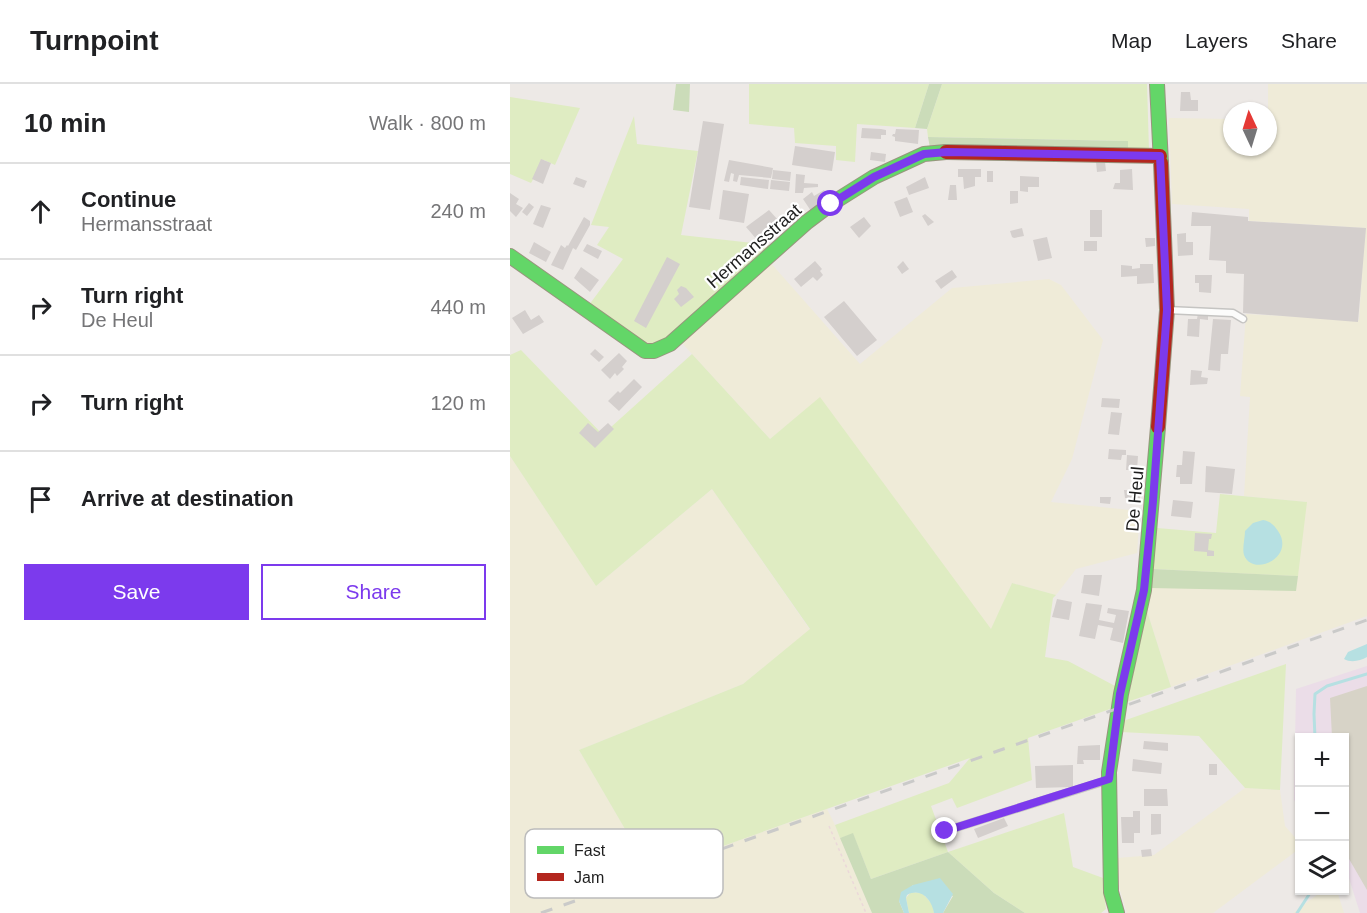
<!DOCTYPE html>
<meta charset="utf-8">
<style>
body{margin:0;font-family:Helvetica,sans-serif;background:#f6f6f6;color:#202124}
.controls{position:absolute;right:18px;bottom:18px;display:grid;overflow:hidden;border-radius:0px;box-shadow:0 2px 4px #0004}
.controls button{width:54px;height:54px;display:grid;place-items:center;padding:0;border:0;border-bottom:2px solid #e0e0e0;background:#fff;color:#202124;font:30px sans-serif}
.compass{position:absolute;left:713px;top:18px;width:54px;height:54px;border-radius:50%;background:#fff;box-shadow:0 2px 4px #0004;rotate:356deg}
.stop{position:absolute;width:18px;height:18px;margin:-14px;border:4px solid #7c3aed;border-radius:50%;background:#fff}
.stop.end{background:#7c3aed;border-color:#fff;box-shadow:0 2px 6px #0008}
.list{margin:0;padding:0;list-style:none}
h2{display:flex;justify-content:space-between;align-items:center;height:78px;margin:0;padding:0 24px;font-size:26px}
h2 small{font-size:20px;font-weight:400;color:#757577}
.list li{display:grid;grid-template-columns:39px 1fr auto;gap:18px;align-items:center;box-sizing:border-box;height:96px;padding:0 24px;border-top:2px solid #e0e0e0}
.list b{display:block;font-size:22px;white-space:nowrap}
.list p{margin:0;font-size:20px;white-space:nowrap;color:#757577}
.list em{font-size:20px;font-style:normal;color:#757577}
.actions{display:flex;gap:12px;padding:18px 24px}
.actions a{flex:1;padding:14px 0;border:2px solid #7c3aed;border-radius:0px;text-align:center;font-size:21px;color:#7c3aed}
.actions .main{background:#7c3aed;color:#fff}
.icon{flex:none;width:33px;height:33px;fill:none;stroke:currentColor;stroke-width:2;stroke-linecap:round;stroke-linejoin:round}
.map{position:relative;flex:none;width:857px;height:829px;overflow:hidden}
header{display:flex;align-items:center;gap:36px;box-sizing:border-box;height:84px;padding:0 30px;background:#fff;border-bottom:2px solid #e0e0e0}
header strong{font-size:28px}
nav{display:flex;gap:33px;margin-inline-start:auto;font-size:21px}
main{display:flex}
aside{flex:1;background:#fff}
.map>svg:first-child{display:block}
.industrial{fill:#ebdde8}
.construction{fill:#d7d3c7}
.farmland{fill:#efebd8}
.grass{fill:#dfecc2}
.forest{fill:#cbdcb9}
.water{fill:#b6e0e2}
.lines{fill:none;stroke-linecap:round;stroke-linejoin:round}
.stream{stroke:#b6e0e2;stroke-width:3}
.building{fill:#d4cfcd}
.lane-casing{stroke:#c5c4c2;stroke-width:9}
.fast-casing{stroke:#98957d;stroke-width:16}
.jam-casing{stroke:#98957d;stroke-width:16}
.path{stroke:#ebd8d9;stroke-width:1.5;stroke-dasharray:3 3;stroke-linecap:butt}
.lane{stroke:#fcfcfb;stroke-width:6}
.fast{stroke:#63d668;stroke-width:14}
.jam{stroke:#b3261e;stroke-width:14}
.rail{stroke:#cacac9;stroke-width:3;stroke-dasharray:12 12;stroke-linecap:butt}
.route{stroke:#7c3aed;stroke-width:8}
.labels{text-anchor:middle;stroke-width:4.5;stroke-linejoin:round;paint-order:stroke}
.street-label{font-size:18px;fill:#1e1e1e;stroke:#fff}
.key{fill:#fff;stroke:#bcbcbc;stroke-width:1.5}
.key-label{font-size:16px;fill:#1e1e1e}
</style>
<header>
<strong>Turnpoint</strong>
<nav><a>Map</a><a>Layers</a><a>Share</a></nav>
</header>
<main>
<aside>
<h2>10 min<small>Walk · 800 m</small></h2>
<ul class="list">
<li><svg class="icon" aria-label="ahead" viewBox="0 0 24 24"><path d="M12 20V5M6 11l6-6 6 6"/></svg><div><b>Continue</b><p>Hermansstraat</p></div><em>240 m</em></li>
<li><svg class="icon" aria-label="right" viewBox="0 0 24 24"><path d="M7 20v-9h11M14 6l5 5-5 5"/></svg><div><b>Turn right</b><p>De Heul</p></div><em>440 m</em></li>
<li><svg class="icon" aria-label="right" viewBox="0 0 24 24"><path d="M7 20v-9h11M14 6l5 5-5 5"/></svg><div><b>Turn right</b></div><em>120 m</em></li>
<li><svg class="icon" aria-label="arrive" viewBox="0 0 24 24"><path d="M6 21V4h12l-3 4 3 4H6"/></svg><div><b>Arrive at destination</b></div></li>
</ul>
<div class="actions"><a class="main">Save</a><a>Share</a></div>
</aside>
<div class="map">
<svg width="857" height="829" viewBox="0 0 857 829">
<rect width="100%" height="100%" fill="#ede9e6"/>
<path class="industrial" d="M857 582V829H850L838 791 835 785 834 654H790L789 723 784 716 786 605Z"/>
<path class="construction" d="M857 602V806L835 768 834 654 822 653 820 614Z"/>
<path class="farmland" d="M758 0H857V532L661 603 637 527 641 504 797 418 734 412 740 313 730 312 736 230 849 236 855 144 739 137V125L662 120 659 34 722 35V63H758Z
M259 177 350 280 442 204 539 195 551 201 593 256 562 375 541 418 630 427 627 469 566 485 546 511 502 499 481 546 310 314 260 355 171 258Z
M0 372 86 502 202 405 300 546 233 600 69 666 140 788 317 725 325 741 362 829H0Z
M735 704 770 706 775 742 789 758V765L703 829H617L609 803 607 774 644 771Z
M812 807H827L834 829H783Z"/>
<path class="grass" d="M239 0H419L405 44 347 40 345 78 326 76V62L285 59 284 44 239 40Z
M432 0H637L639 66H618V57L418 53 417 45Z
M0 13 70 24 45 81 34 76 21 99 0 90Z
M124 32 127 60 188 67 171 151 260 161 164 251 140 261 79 221 113 175 87 161 99 143 81 141Z
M11 266 95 353 101 343 182 270 260 355 310 313 481 545 502 499 546 511 543 514 535 573 558 577 607 603 600 625 518 654 522 696 447 724 442 714 421 722 438 768 554 729 563 783 593 794 596 825 591 829H515L484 809 438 768 361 795 343 750 330 754 325 741 439 699 460 674 140 788 69 666 233 600 300 545 202 405 86 502 0 372V271Z
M710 410 797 418 788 492 643 485 647 444 706 449Z
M637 527 661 603 617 618Z
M776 580 770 706 735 704 689 652 611 648 613 637Z
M401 808 412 809 423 821 424 829H399L396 814Z"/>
<path class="forest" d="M166 0H180L179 28 163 26Z
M419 0H432L417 45 405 44Z
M418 53 618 57V66L420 64Z
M643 485 788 492 786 507 641 504Z
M343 749 361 795 438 768 484 809 515 829H433L443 812 403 801 389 817 394 829H362L330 754Z"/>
<path class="water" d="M753 436C760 437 764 441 768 447 786 473 743 494 734 471 732 465 735 454 735 447L743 439Z
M857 560V573C850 577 841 579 834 575L838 568Z
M430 794 443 810 433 829H424C422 816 411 803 397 811L396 814 399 829H394L389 817 391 808 403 801Z"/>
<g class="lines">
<path class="stream" d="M805 654 804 630 805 610 817 602 857 590
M787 829 802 806"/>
</g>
<path class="building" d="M671 8H680L681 16H688V27H670Z
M193 37 214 40 200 126 179 123Z
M352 44 371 45 376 46V51H371V55L351 54Z
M386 45 409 46 408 60 385 57V53L382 52 383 50H385Z
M285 62 325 68 322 87 282 81Z
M361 68 376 70 375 78 360 76Z
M31 75 41 79 33 100 22 95Z
M219 76 263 84 261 94 229 91 227 98 223 97 224 90 221 89 219 98 214 97Z
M586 78H595L596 87 587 88Z
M448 85H471V93H465V102L454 105 453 93H448Z
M622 85 623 106 603 105 605 99H610V86Z
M263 86 281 88 280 97 262 95Z
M477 87H483V98H477Z
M286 90 295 91 294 99 308 100V103L294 104 293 109H285Z
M510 92 529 93V103H518V108L510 107Z
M66 93 77 97 74 104 63 100Z
M231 93 259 96 258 105 230 101Z
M415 93 419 104 399 111 396 103Z
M261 96 280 98 279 107 260 105Z
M440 101H446L447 116H438Z
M213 106 239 110 234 139 209 135Z
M314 106 317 110 314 112 316 115 301 127 293 115 302 108 304 112Z
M500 107H508V119L500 120Z
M0 109 9 115 6 120 13 124 6 133 0 127Z
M397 113 403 128 390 133 384 118Z
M19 119 24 123 17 132 12 128Z
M31 121 41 124 33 144 23 140Z
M284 124 291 131 286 137 278 130Z
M259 126 268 136 248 157 236 143Z
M580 126H592V153H580Z
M682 128 738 133V137L856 144 848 238 733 229 734 190 716 189V177L699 176 701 142H681Z
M415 130 424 138 418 142 412 132Z
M74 133 80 137V141L66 166 63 164 53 186 41 181 51 161 55 164 57 161 58 162Z
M354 133 361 142 349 154 340 143Z
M512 144 514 152 504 154 502 153 500 147Z
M676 149V158H683V171L668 172 667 150Z
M537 153 542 174 528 177 523 156Z
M635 154H645V162L636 163Z
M574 157H587V167H574Z
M24 158 41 168 36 178 19 169Z
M77 160 92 167 88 175 73 167Z
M157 173 170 180 136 244 124 237Z
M305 177 312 185 310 187 313 191 307 197 303 193 291 203 284 195Z
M393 177 399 185 392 190 387 183Z
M630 180H643L644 199 627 200V192L611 193V181L622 182V185L630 184Z
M71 183 89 196 80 208 64 194Z
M442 186 447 193 431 205 425 197Z
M685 191H702L701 209 689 208V199H685Z
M171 202 176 204 184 213 171 223 164 215 169 210 167 206Z
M334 217 367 256 347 272 314 233Z
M15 226 21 236 29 231 34 238 13 250 2 234Z
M688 229 698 230V236L690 235 689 253 677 252 678 235H687Z
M703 235 721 236 718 270H711L710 287 698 286Z
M85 265 94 273 89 278 80 270Z
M109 269 117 277 112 283 114 285 107 292 105 289 100 295 91 286Z
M681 286 692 287 691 293 698 294 697 300 680 301Z
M124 295 132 303 109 327 98 317 108 307 110 309Z
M592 314 610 315 609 324 591 323Z
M601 328 612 329 609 351 598 350Z
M78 339 88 348 98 339 104 345 85 364 69 349Z
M599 365 616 366V371H612L611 376 598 375Z
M673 367 685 368 682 400H670V393H666L667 381H672Z
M617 371 628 372 627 386H616Z
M696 382 725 385 722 410 695 408Z
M614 406 630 407V418H622V414H615Z
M590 413H601L600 420 590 419Z
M663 416 683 418 681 434 661 432Z
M685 449 702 450 701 455H699L698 466 704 467V472H697V468L684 467Z
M574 491H592L589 512 571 509Z
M547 515 562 518 559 536 542 533Z
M576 519 592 521 589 536 604 539 606 531 597 529 598 524 619 527 613 559 600 556 603 544 588 541 585 555 569 552Z
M634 657 658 659V667L633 665Z
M590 661V676H573L574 680H567L568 662Z
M623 675 652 679 651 690 622 687Z
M699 680H707V691H699Z
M563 681V703L526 704 525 682Z
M634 705H657L658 722H634Z
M623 727H630V749H624V759H612L611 733H623Z
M641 730H651V750L641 751Z
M494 734 498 742 468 754 464 745Z
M641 765 642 772 632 773 631 766Z"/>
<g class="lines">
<g class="lane-casing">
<path id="lane" d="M657 226 723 229 733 235
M435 747 598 696"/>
</g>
<g class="fast-casing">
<path id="fast" d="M647 0 651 79
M0 172 135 267H144L160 260 297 138 321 120 364 93 414 70 436 68
M607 829 601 808 599 688 611 610 634 506 648 343"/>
</g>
<g class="jam-casing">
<path id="jam" d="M436 68 650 72
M648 343 657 226 651 79"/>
</g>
<path class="path" d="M319 742 356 829"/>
<use href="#lane" class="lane"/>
<use href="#fast" class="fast"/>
<use href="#jam" class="jam"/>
<path class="rail" d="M31 829 857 536"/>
</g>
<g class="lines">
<path class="route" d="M321 120 364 93 414 70 437 68 650 72 657 226 643 417 634 506 610 610 599 695 435 747"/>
</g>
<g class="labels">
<g class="street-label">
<text transform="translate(244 162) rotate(-41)" y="6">Hermansstraat</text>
<text transform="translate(625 415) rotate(-85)" y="6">De Heul</text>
</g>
</g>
<rect x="15" y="745" width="198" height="69" rx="9" class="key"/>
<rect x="27" y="762" width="27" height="8" fill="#63d668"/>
<rect x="27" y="789" width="27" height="8" fill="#b3261e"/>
<g class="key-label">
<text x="64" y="772">Fast</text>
<text x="64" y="799">Jam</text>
</g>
</svg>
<div class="controls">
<button>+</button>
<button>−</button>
<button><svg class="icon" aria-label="layers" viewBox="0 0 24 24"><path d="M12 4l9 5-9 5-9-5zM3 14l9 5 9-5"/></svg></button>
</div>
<svg class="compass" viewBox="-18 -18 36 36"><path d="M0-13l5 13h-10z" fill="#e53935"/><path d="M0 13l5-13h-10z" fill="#757577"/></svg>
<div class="stop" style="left:321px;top:120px"></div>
<div class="stop end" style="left:435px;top:747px"></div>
</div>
</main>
